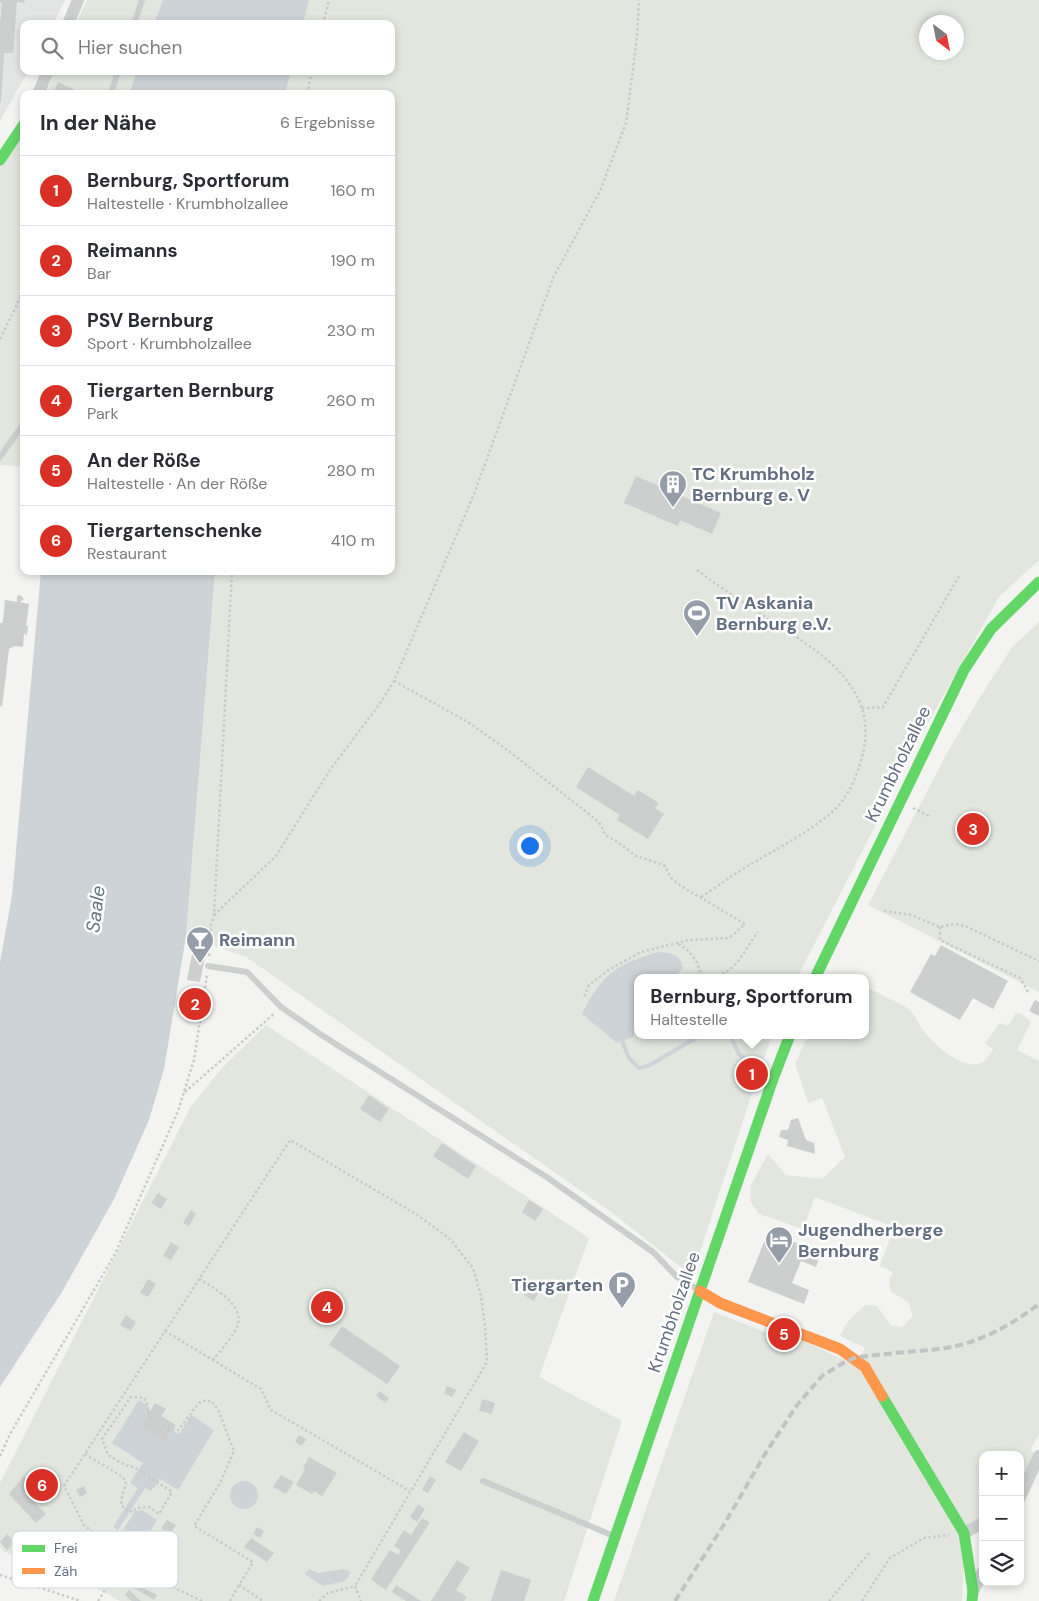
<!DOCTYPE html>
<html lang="de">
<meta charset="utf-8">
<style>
body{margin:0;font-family:"DM Sans",sans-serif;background:#f7f7f7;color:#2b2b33}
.controls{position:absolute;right:15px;bottom:15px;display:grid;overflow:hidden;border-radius:10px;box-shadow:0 2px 8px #0003}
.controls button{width:45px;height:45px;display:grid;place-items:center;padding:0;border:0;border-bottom:1px solid #e1e1e2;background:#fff;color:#2b2b33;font:25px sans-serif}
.compass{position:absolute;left:919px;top:15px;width:45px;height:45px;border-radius:50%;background:#fff;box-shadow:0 2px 8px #0003;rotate:148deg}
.you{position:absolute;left:529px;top:845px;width:18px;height:18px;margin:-12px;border:4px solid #fff;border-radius:50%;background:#1a73e8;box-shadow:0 0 0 8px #1a73e833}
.badge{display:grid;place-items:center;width:32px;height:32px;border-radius:50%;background:#d93025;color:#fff;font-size:16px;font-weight:700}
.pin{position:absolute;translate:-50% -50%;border:2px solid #fff;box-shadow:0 1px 5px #0006}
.popup{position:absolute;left:634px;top:974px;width:235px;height:65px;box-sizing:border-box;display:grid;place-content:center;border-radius:10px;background:#fff;filter:drop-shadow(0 1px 4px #0005);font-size:16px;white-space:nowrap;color:#7c7c81}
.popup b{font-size:19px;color:#2b2b33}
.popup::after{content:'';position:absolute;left:50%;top:100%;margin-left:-10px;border:10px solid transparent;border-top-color:#fff}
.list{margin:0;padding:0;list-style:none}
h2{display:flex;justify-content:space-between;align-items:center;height:65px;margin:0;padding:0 20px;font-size:21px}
h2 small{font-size:16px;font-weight:400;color:#7c7c81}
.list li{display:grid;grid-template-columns:32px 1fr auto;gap:15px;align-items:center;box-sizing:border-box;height:70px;padding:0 20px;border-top:1px solid #e1e1e2}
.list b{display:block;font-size:19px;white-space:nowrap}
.list p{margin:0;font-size:16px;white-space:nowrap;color:#7c7c81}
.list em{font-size:16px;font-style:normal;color:#7c7c81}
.icon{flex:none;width:28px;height:28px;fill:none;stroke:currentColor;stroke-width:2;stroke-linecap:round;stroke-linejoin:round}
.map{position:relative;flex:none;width:1039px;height:1601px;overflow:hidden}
.search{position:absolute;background:#fff;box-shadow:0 2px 8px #0003;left:20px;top:20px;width:375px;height:55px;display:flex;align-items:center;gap:12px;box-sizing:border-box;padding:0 18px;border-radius:10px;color:#7c7c81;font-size:19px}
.panel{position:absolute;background:#fff;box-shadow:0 2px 8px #0003;left:20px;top:90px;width:375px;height:485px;border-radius:10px}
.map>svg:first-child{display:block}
.built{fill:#e3e4e4}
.green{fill:#e2e6df;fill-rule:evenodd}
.water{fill:#cdd3d7}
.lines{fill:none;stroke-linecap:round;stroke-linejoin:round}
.stream{stroke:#cdd3d7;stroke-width:4}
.building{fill:#cdcece}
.path{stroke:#c9cacb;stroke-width:2.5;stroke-dasharray:2.5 2.5;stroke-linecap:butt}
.lane{stroke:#cdcece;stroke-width:6}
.street{stroke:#cdcece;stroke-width:12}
.fast{stroke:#63d668;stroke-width:11}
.slow{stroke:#ff974d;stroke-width:11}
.rail{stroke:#c2c3c3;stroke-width:4;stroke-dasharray:8 4;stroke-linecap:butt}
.labels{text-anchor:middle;stroke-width:5;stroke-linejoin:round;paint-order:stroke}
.poi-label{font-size:18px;font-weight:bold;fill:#636f81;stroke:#fff;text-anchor:start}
.street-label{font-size:18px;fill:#636f81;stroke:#fff}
.water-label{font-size:19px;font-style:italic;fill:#637785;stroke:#fff}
.key{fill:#fff;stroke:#d0d4d9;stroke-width:1}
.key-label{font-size:14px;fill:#636f81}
</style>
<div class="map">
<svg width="1039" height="1601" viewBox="0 0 1039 1601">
<rect width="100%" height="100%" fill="#f3f3f1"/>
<path class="built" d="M0 0H65L53 24H24V71H28L0 121Z"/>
<path class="green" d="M87 0H163L154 24H76Z
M309 0H1039V560L999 597 928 723 797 978H638V1035H773L763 1060 692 1276 610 1211 246 957 186 936 215 571H391V94H285L291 71H391V24H303ZM926 22H956V52H926Z
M55 71H137L129 94H46Z
M24 128V467L0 465V166Z
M1039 622V992L868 905 947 753 977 702 1012 647Z
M866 987C879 994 895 1000 907 1008 914 1013 918 1023 923 1030 933 1044 965 1074 984 1061 988 1058 990 1053 993 1049L985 1043 1000 1023 1008 1026 1016 1013 1022 1014 1031 1022 1017 1050 1039 1061V1434L1031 1449 1036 1456 1020 1491V1455H983V1521L965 1533 962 1601H614L714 1312 791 1342 794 1339H799L855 1365 865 1348 840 1336C846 1322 854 1314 866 1305L877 1306 891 1325 902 1327 913 1316 908 1302 890 1291 889 1281 893 1272 880 1266 894 1227 815 1197 803 1229 759 1214 750 1201 751 1185 768 1154 786 1175 822 1179 845 1157 822 1098 808 1103 795 1064 808 1035H866Z
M266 1025 589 1238 539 1377 622 1421 564 1601H120L104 1592 3 1551 0 1547V1483L190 1108 221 1069Z"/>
<path class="water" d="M163 0H309L303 24H154Z
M137 71H291L285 94H129Z
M41 571H215L186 936 164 1069 149 1120 114 1199 62 1292 0 1387V962L12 896Z
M659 952C671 953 680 954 683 968L673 978H638V1021L633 1037 617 1043 582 1014C602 974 616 964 659 952Z
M139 1400 149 1407 146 1411 147 1416 140 1426 165 1442 173 1431 179 1434 191 1415 214 1430 178 1490 160 1479 151 1491 145 1488 118 1530 113 1527 138 1488 130 1483 143 1463 112 1443Z
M230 1495a14 14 0 1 1 28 0a14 14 0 1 1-28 0Z
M142 1510 157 1520 142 1545 137 1546 120 1535 135 1511Z
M309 1569 319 1573 343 1569 351 1572 345 1581 323 1586 305 1574Z"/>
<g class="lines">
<path class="stream" d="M730 1035 739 1054 764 1075
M621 1038 629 1058 639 1068 650 1065 701 1035"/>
</g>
<path class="building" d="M0 0H25L24 3 17 2 13 53H4L1 102H0V23L2 3 0 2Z
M58 82 79 92 78 94H53Z
M636 476 721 513 712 534 680 520 678 526 624 503Z
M20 595 24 599 20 602 29 604 26 626H28L27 635 24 634 23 647 14 646 9 649 2 707 0 706V623H2L3 620 5 600 17 602V596Z
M588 767 634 796 638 790 659 803 655 808 664 814 648 839 617 820 620 815 576 787Z
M941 945 1008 981 993 1009 973 998 960 1020 910 992 931 954 935 956Z
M192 954 205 957 200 982 187 980Z
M1035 1000 1039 1002V1016L1029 1011Z
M369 1095 389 1109 380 1122 360 1109Z
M798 1118 806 1140 814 1143 815 1154 787 1146 788 1140 779 1137 781 1130H788L791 1120Z
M442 1143 476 1166 468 1179 433 1156Z
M158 1193 167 1199 161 1209 151 1203Z
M529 1200 543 1209 535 1221 522 1212Z
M191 1210 196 1214 189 1226 183 1223Z
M768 1232 821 1252 816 1267 801 1261 792 1283 809 1290 804 1304 748 1282Z
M171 1242 179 1247 171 1260 163 1256Z
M148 1279 156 1284 148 1297 140 1293Z
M530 1286 539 1292 534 1301 524 1295Z
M126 1315 136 1322 131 1331 120 1325Z
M342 1326 400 1366 387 1384 329 1345Z
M447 1386 456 1390 452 1397 444 1393Z
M379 1391 389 1398 386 1403 376 1396Z
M482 1399 495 1403 492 1414 479 1411Z
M155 1403 166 1409 161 1416 176 1425 165 1442 140 1426 147 1416 146 1410H151Z
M464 1432 479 1441 461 1471 445 1462Z
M299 1435 306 1439 302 1446 295 1442Z
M309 1457 337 1473 322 1496 314 1491 312 1494 296 1485 305 1469 303 1468Z
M281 1475 294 1482 286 1494 273 1487Z
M24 1476 30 1481 31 1488 25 1493 46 1514 36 1523 9 1494Z
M430 1476 436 1480 428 1493 422 1490Z
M84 1486 87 1493 80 1497 76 1490Z
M418 1504 425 1509 417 1522 410 1517Z
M422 1518 430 1522 386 1590 377 1584 371 1579 390 1550 398 1555 401 1551 394 1546 404 1530 411 1535Z
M167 1520 176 1525 170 1534 161 1528Z
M257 1527 264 1531 260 1538 253 1534Z
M7 1534 15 1543 7 1550 0 1542Z
M23 1537 31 1541 25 1554 17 1550Z
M251 1538 274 1553 267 1562 244 1547Z
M457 1560 470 1568 456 1590 467 1597 464 1601H431Z
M501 1570 531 1580 524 1601H491Z
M136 1584 157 1595 154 1600 134 1588Z
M396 1585 413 1596 421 1601H406L392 1592Z
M129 1590 141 1601H132L125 1595Z"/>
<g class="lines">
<path class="path" d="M323 24 329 0
M307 94 312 71
M0 339 24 290
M697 570C722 589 749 606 775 623 826 656 882 691 861 761 855 781 847 799 831 813 806 834 776 849 748 866 732 875 717 887 701 897
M394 681 468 722 506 749 594 818 601 825 605 835 618 842 636 856 664 865 672 879 681 886 745 924 729 938 689 940 641 952 610 969 589 985 584 997
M862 708 883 707 959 576
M913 808 929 816
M884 911 911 915 940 927 955 924 965 926 1039 961
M214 915 276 856 330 770 381 702 394 681 474 494 553 278 600 191 626 123 637 37 639 0
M940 927V940L1020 978 1028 992
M678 944C692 951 699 963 702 978
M209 956 211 924 214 915 232 571
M713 978C739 970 743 951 758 932
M185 1092 275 1013
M199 1279C213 1287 243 1304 238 1324 235 1335 220 1351 213 1360
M165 1331 261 1389 271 1410 410 1491
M85 1454 123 1477 126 1483 122 1495 121 1505 125 1509 133 1512 136 1508 149 1507 159 1514 172 1492 134 1467 125 1465 108 1455 102 1439 131 1397 144 1398 147 1403 149 1416C158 1422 166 1430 178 1430L199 1403 202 1401H212L219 1412 234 1451 220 1483 194 1526 253 1562 239 1585 263 1601
M0 1456 10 1434 115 1254 178 1111 194 1060 207 974
M0 1575 81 1601
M98 1601 125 1559
M202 1601 144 1573 84 1525 64 1486 290 1140 416 1214 450 1239 473 1268 481 1296 485 1328 487 1362 355 1586
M230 1601 239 1585
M319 1601 328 1593 355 1586 361 1601
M829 1601 869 1553
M862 1601 890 1558 924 1538 949 1535"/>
<path class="lane" d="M134 24 142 0
M111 94 118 71
M0 457 24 423
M208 966 247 972 281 1007 323 1036 548 1178 653 1252 677 1277 699 1290
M483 1481 614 1536"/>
<path class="street" d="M68 24 78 0
M38 94 48 71
M1020 1497 1039 1456
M964 1533 983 1523
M973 1591 983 1571"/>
<path class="fast" d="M0 160 24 124
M815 978 964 670 991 629 1039 582
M882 1396 964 1533 973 1591 972 1601
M593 1601 773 1079 790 1035"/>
<path class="slow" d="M700 1291 720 1303 840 1349 865 1367 882 1396"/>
<path class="rail" d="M675 1601 725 1523 765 1454 797 1405 822 1376 843 1363 854 1358C885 1353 916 1352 946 1348 979 1343 1013 1324 1039 1304"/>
</g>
<defs>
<g id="building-pin" transform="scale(1.4375)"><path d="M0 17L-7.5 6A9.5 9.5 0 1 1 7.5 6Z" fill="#959da8" stroke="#fff"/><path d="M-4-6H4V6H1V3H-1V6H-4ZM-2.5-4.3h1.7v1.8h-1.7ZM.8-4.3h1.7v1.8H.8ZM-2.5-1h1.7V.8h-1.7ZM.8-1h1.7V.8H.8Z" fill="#fff"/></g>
<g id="stadium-pin" transform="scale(1.4375)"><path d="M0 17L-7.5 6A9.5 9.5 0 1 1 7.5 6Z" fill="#959da8" stroke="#fff"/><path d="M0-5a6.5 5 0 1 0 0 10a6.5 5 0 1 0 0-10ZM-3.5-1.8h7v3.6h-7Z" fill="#fff"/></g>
<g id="bar-pin" transform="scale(1.4375)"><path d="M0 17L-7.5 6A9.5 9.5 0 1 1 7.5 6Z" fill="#959da8" stroke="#fff"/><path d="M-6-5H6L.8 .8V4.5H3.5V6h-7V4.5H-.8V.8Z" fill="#fff"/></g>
<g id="hotel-pin" transform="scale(1.4375)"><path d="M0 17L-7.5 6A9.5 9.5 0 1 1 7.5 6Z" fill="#959da8" stroke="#fff"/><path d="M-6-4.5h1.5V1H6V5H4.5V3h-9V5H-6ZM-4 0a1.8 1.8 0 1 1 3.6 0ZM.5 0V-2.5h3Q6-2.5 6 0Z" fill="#fff"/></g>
<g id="parking-pin" transform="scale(1.4375)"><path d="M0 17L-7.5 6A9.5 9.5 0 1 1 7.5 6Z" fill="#959da8" stroke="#fff"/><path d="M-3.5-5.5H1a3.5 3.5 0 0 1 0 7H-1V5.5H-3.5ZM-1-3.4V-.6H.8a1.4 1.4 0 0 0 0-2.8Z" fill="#fff"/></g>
</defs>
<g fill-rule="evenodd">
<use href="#building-pin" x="673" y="484"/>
<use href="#stadium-pin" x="697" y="613"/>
<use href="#bar-pin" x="200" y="940"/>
<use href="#hotel-pin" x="779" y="1240"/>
<use href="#parking-pin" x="622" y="1285"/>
</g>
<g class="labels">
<g class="poi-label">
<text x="692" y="480">TC Krumbholz<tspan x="692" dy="21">Bernburg e. V</tspan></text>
<text x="716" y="609">TV Askania<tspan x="716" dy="21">Bernburg e.V.</tspan></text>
<text x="219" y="946">Reimann</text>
<text x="798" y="1236">Jugendherberge<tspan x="798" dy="21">Bernburg</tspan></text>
<text x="603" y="1291" text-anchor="end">Tiergarten</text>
</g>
<g class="street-label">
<text transform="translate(898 764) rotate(-64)" y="6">Krumbholzallee</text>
<text transform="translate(674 1312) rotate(-71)" y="6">Krumbholzallee</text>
</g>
<g class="water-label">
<text transform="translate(95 909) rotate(-83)" y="7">Saale</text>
</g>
</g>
<rect x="12" y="1531" width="166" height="57" rx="8" class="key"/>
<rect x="22" y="1545" width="23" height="7" fill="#63d668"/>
<rect x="22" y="1568" width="23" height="6" fill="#ff974d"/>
<g class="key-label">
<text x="54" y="1553">Frei</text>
<text x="54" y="1576">Zäh</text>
</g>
</svg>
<div class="controls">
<button>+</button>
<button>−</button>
<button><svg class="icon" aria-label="layers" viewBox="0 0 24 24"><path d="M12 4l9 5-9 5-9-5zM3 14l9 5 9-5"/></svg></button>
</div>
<svg class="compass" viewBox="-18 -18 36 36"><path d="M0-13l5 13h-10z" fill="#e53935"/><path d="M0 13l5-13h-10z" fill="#7c7c81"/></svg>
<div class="you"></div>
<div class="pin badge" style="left:752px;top:1074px">1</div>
<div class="popup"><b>Bernburg, Sportforum</b>Haltestelle</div>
<div class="pin badge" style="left:195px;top:1004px">2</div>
<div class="pin badge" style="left:973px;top:829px">3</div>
<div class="pin badge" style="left:327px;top:1307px">4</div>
<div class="pin badge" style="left:784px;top:1334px">5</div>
<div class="pin badge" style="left:42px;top:1485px">6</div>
<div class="search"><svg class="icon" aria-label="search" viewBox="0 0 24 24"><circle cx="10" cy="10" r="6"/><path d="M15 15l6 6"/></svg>Hier suchen</div>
<section class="panel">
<h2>In der Nähe<small>6 Ergebnisse</small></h2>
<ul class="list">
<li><span class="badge">1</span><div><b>Bernburg, Sportforum</b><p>Haltestelle · Krumbholzallee</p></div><em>160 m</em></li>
<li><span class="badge">2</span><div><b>Reimanns</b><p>Bar</p></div><em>190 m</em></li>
<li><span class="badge">3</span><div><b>PSV Bernburg</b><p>Sport · Krumbholzallee</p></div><em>230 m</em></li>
<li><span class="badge">4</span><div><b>Tiergarten Bernburg</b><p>Park</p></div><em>260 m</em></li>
<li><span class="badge">5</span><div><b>An der Röße</b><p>Haltestelle · An der Röße</p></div><em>280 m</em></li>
<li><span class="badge">6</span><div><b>Tiergartenschenke</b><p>Restaurant</p></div><em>410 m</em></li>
</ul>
</section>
</div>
